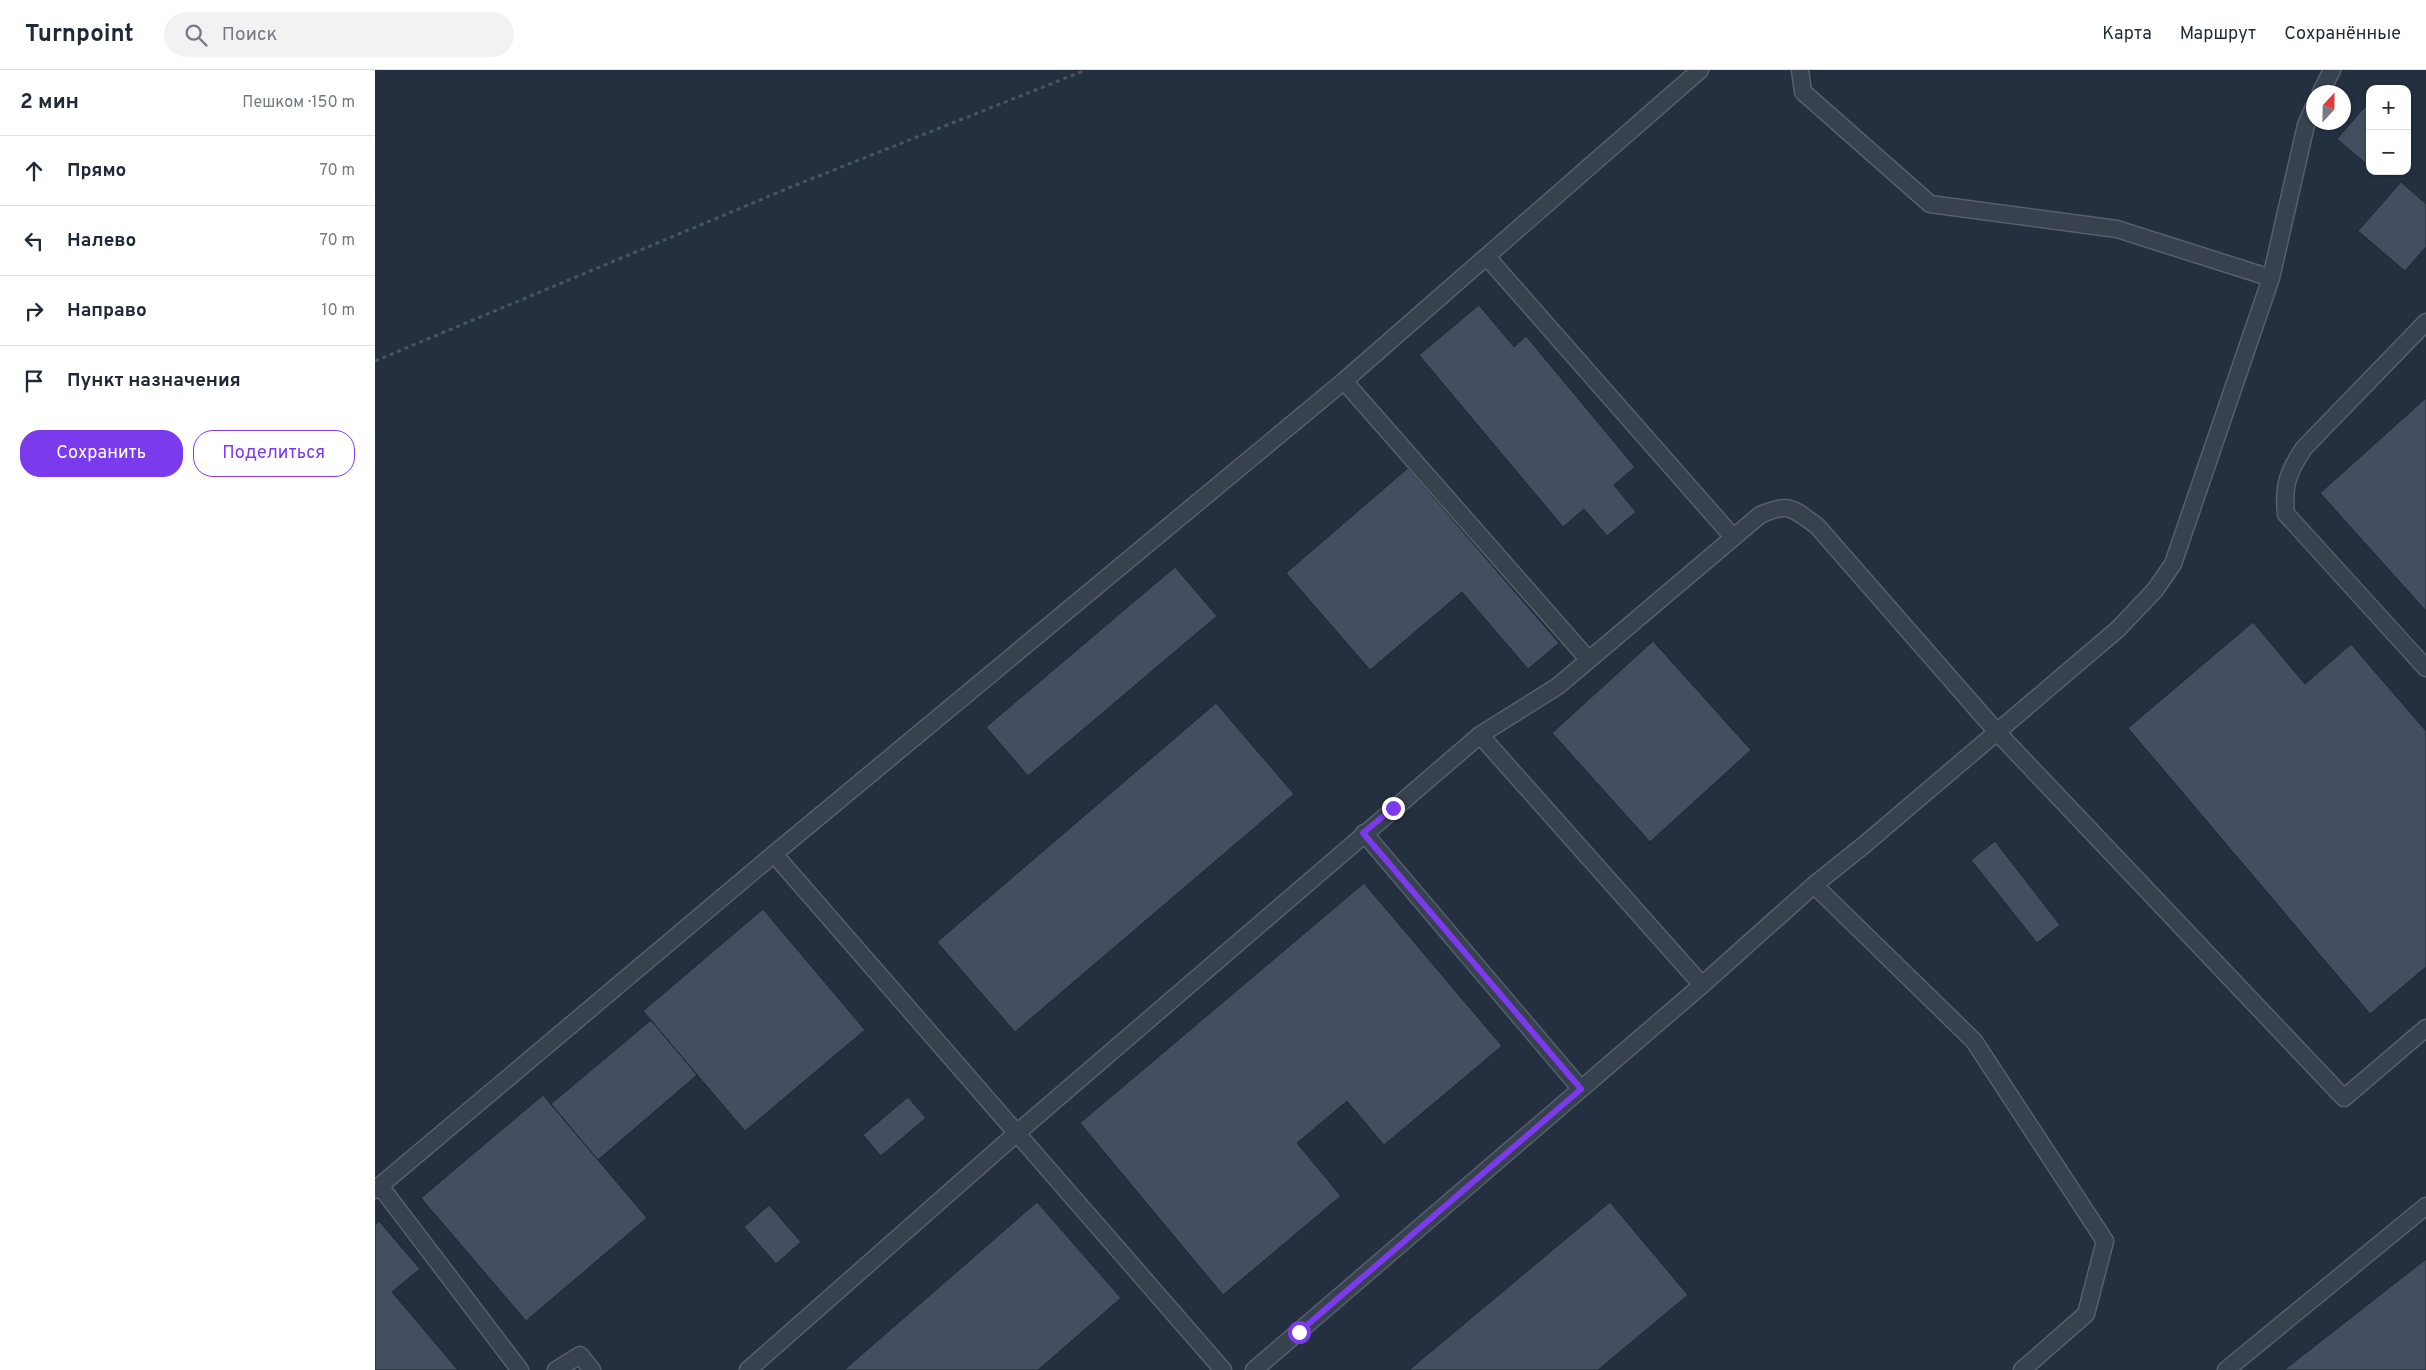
<!DOCTYPE html>
<html lang="ru">
<meta charset="utf-8">
<style>
body{margin:0;font-family:Overpass,sans-serif;background:#f2f2f3;color:#1f2937}
.controls{position:absolute;right:15px;top:15px;display:grid;overflow:hidden;border-radius:10px;box-shadow:0 1px 4px #0004}
.controls button{width:45px;height:45px;display:grid;place-items:center;padding:0;border:0;border-bottom:1px solid #e0e1e3;background:#fff;color:#1f2937;font:25px sans-serif}
.compass{position:absolute;left:1931px;top:15px;width:45px;height:45px;border-radius:50%;background:#fff;box-shadow:0 1px 4px #0004;rotate:22deg}
.stop{position:absolute;width:15px;height:15px;margin:-11px;border:4px solid #7c3aed;border-radius:50%;background:#fff}
.stop.end{background:#7c3aed;border-color:#fff;box-shadow:0 1px 5px #0008}
.list{margin:0;padding:0;list-style:none}
h2{display:flex;justify-content:space-between;align-items:center;height:65px;margin:0;padding:0 20px;font-size:21px}
h2 small{font-size:16px;font-weight:400;color:#747a83}
.list li{display:grid;grid-template-columns:32px 1fr auto;gap:15px;align-items:center;box-sizing:border-box;height:70px;padding:0 20px;border-top:1px solid #e0e1e3}
.list b{display:block;font-size:19px;white-space:nowrap}
.list em{font-size:16px;font-style:normal;color:#747a83}
.actions{display:flex;gap:10px;padding:15px 20px}
.actions a{flex:1;padding:11px 0;border:1px solid #7c3aed;border-radius:20px;text-align:center;font-size:18px;color:#7c3aed}
.actions .main{background:#7c3aed;color:#fff}
.icon{flex:none;width:28px;height:28px;fill:none;stroke:currentColor;stroke-width:2;stroke-linecap:round;stroke-linejoin:round}
.map{position:relative;flex:none;width:2051px;height:1300px;overflow:hidden}
header{display:flex;align-items:center;gap:30px;box-sizing:border-box;height:70px;padding:0 25px;background:#fff;border-bottom:1px solid #e0e1e3}
header strong{font-size:24px}
nav{display:flex;gap:28px;margin-inline-start:auto;font-size:18px}
.search{width:350px;height:45px;background:#f2f2f3;display:flex;align-items:center;gap:12px;box-sizing:border-box;padding:0 18px;border-radius:28px;color:#747a83;font-size:19px}
main{display:flex}
aside{flex:1;background:#fff}
.map>svg:first-child{display:block}
.building{fill:#434f61;stroke:#1f2835}
.lines{fill:none;stroke-linecap:round;stroke-linejoin:round}
.service-casing{stroke:#565f6c;stroke-width:19}
.path{stroke:#44595c;stroke-width:3;stroke-dasharray:4 4;stroke-linecap:butt}
.service{stroke:#38414e;stroke-width:16}
.route{stroke:#7c3aed;stroke-width:6}
</style>
<header>
<strong>Turnpoint</strong>
<div class="search"><svg class="icon" aria-label="search" viewBox="0 0 24 24"><circle cx="10" cy="10" r="6"/><path d="M15 15l6 6"/></svg>Поиск</div>
<nav><a>Карта</a><a>Маршрут</a><a>Сохранённые</a></nav>
</header>
<main>
<aside>
<h2>2 мин<small>Пешком · 150 m</small></h2>
<ul class="list">
<li><svg class="icon" aria-label="ahead" viewBox="0 0 24 24"><path d="M12 20V5M6 11l6-6 6 6"/></svg><div><b>Прямо</b></div><em>70 m</em></li>
<li><svg class="icon" aria-label="left" viewBox="0 0 24 24"><path d="M17 20v-9H6M10 6l-5 5 5 5"/></svg><div><b>Налево</b></div><em>70 m</em></li>
<li><svg class="icon" aria-label="right" viewBox="0 0 24 24"><path d="M7 20v-9h11M14 6l5 5-5 5"/></svg><div><b>Направо</b></div><em>10 m</em></li>
<li><svg class="icon" aria-label="arrive" viewBox="0 0 24 24"><path d="M6 21V4h12l-3 4 3 4H6"/></svg><div><b>Пункт назначения</b></div></li>
</ul>
<div class="actions"><a class="main">Сохранить</a><a>Поделиться</a></div>
</aside>
<div class="map">
<svg width="2051" height="1300" viewBox="0 0 2051 1300">
<rect width="100%" height="100%" fill="#242f3f"/>
<path class="building" d="M1995 31V97L1962 69Z
M2026 112 2051 134V177L2030 201 1983 161Z
M1104 235 1139 277 1151 266 1260 397 1239 415 1261 442 1232 466 1209 439 1188 457 1044 285Z
M2051 328V541L1945 423Z
M1033 398 1184 573 1153 599 1087 522 995 600 911 503Z
M800 497 842 546 653 706 611 657Z
M1878 552 1930 614 1976 574 2051 661V897L1995 944 1753 658Z
M1278 571 1376 680 1275 772 1177 663Z
M841 633 919 724 640 962 562 872Z
M1620 771 1685 855 1662 873 1596 790Z
M989 813 1127 976 1009 1075 972 1031 922 1073 966 1126 848 1225 705 1053Z
M388 839 490 960 370 1061 268 941Z
M276 950 322 1005 223 1090 176 1034Z
M168 1025 272 1148 151 1251 46 1128Z
M533 1027 551 1048 506 1086 488 1065Z
M662 1132 746 1228 663 1300H469Z
M1235 1132 1313 1225 1223 1300H1034Z
M394 1135 426 1172 401 1194 369 1157Z
M4 1151 45 1199 17 1222 83 1300H0V1155Z
M2051 1189V1300H1909Z"/>
<g class="lines">
<g class="service-casing">
<path id="service" d="M1425 0 1428 22 1555 134 1742 159 1896 208
M1946 22 1957 0
M1112 187 1358 467
M2051 252 1929 378C1913 402 1908 415 1911 444L2051 598
M969 311 1213 589
M1105 665 1327 915
M989 763 1206 1019
M399 784 848 1300
M1439 815 1599 971 1730 1171 1711 1244 1647 1300
M5 1116 145 1300
M0 1120 399 784 969 311 1325 0
M181 1300 205 1285 217 1300
M373 1300 643 1062 1105 665 1183 616 1385 445C1415 432 1417 438 1442 456L1622 662 1969 1028 2051 958
M879 1300 1327 915 1439 815 1489 775 1743 559 1780 520 1798 494 1896 208 1931 55 1938 39
M1851 1300 2051 1136"/>
</g>
<path class="path" d="M0 291 421 115 711 0"/>
<use href="#service" class="service"/>
</g>
<g class="lines">
<path class="route" d="M924 1262 1206 1019 988 763 1018 738"/>
</g>
</svg>
<div class="controls">
<button>+</button>
<button>−</button>
</div>
<svg class="compass" viewBox="-18 -18 36 36"><path d="M0-13l5 13h-10z" fill="#e53935"/><path d="M0 13l5-13h-10z" fill="#747a83"/></svg>
<div class="stop" style="left:924px;top:1262px"></div>
<div class="stop end" style="left:1018px;top:738px"></div>
</div>
</main>
